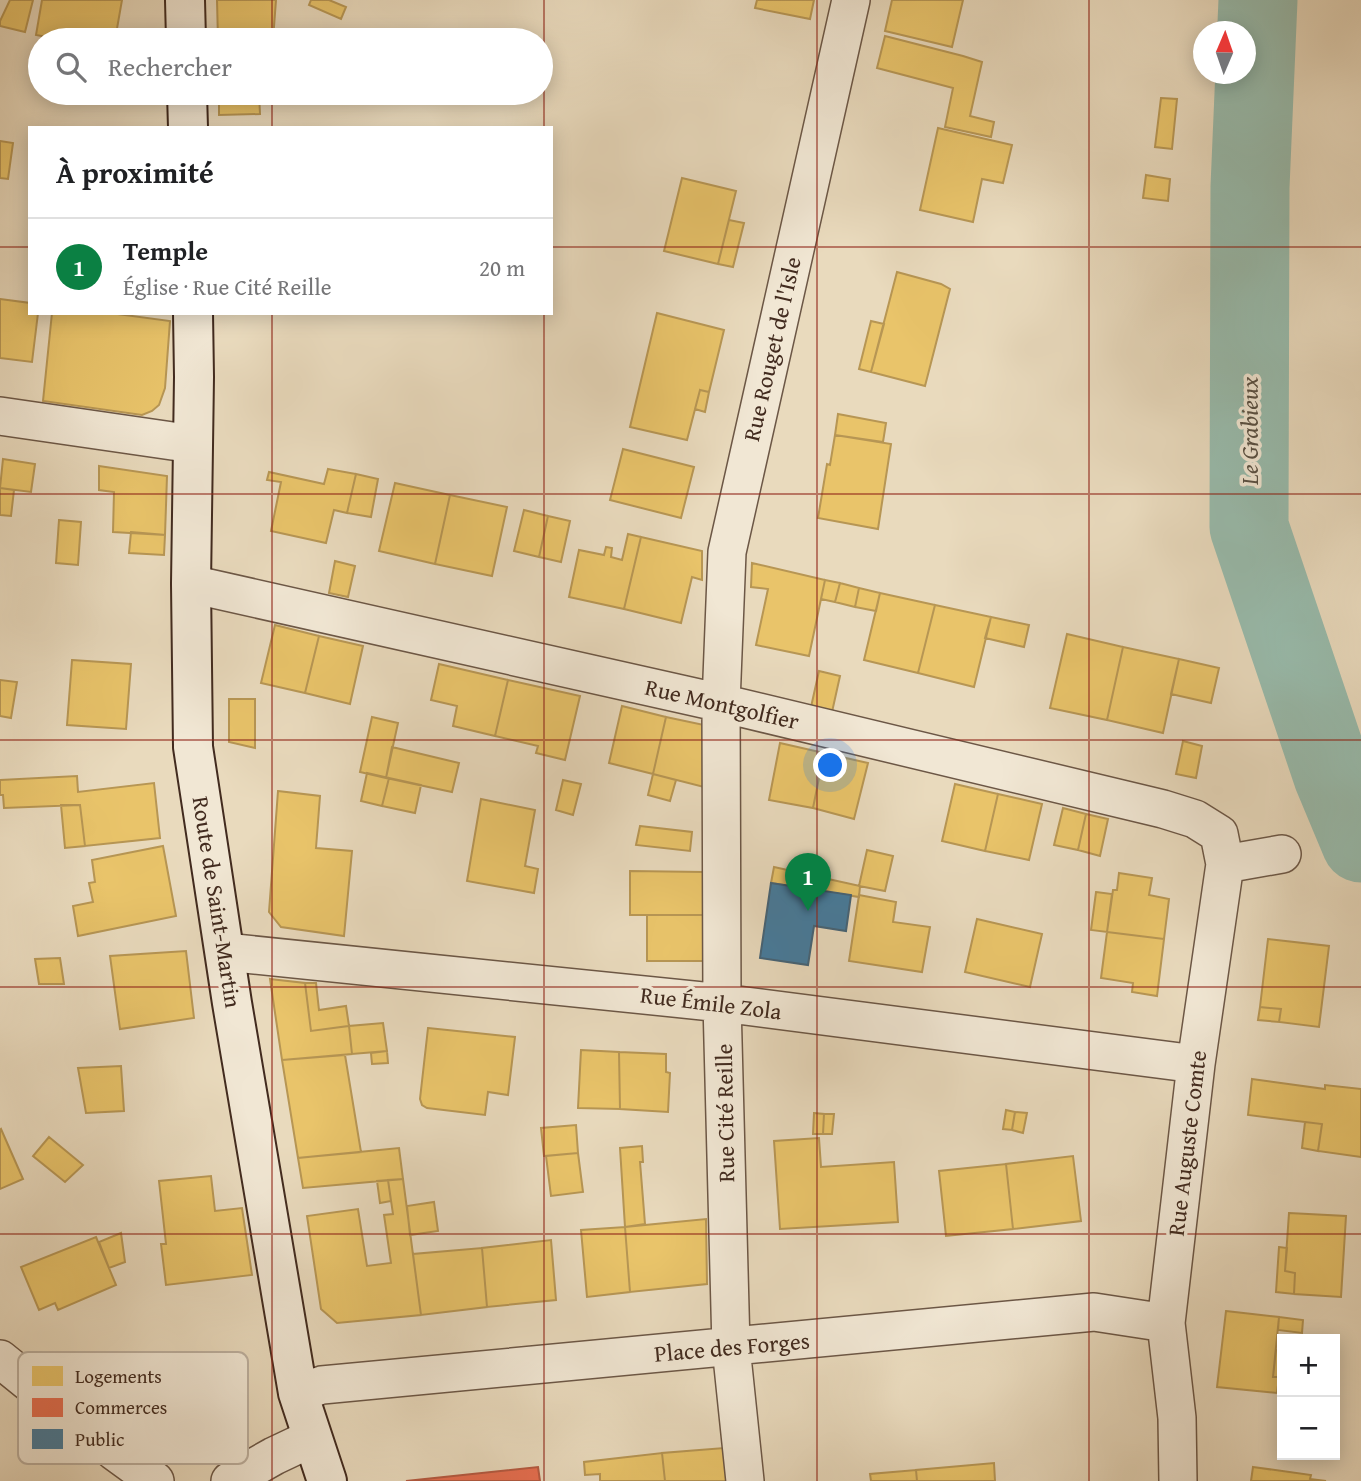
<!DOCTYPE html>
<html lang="fr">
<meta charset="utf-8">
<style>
body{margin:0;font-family:"Gentium Book Plus",serif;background:#f6f6f6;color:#202124}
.controls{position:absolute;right:21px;bottom:21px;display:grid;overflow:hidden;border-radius:0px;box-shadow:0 4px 18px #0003}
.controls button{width:63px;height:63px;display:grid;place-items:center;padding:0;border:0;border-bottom:2px solid #e0e0e0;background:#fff;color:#202124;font:35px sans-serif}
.compass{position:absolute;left:1193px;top:21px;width:63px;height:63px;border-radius:50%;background:#fff;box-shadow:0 4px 18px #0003;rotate:2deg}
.you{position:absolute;left:831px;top:766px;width:24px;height:24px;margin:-18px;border:5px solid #fff;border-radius:50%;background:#1a73e8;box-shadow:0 0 0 10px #1a73e833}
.badge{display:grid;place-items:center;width:46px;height:46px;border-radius:50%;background:#0b8043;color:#fff;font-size:23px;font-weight:700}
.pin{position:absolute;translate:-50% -58px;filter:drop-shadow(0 2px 4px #0008)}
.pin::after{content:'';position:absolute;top:37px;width:24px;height:21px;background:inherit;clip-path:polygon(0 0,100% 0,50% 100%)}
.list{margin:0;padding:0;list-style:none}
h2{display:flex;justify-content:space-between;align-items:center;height:91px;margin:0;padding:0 28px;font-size:30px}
h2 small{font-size:23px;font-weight:400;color:#757577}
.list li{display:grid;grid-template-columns:46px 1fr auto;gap:21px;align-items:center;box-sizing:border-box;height:98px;padding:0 28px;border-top:2px solid #e0e0e0}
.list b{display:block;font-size:26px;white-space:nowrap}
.list p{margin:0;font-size:23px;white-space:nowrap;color:#757577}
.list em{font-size:23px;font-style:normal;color:#757577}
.icon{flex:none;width:38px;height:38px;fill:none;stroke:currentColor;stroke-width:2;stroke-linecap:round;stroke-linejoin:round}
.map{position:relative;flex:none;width:1361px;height:1481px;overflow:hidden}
.search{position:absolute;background:#fff;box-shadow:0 4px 18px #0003;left:28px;top:28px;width:525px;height:77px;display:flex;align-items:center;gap:18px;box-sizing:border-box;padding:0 24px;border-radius:38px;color:#757577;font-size:26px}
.panel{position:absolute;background:#fff;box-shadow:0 4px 18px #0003;left:28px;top:126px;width:525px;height:189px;border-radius:0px}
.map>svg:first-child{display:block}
.homes{fill:#e9c46a;stroke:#b79654;stroke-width:2}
.shops{fill:#e76f51;stroke:#b65b42;stroke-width:2}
.public{fill:#457b9d;stroke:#446377;stroke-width:2}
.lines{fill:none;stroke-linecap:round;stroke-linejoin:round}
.river{stroke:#98bbac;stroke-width:79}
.minor-casing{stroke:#6c5746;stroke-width:40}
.secondary-casing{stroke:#422b1f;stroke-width:42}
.minor{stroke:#f1e7d4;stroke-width:37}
.secondary{stroke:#f1e7d4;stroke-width:38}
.grid{fill:none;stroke:#8f2418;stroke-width:2;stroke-opacity:0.55}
.labels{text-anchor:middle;stroke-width:7;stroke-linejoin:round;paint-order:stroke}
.street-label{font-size:23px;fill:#422b1f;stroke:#f1e7d4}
.water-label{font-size:24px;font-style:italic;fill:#584f42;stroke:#f1e7d4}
.key{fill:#f1e7d4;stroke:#bcaf9e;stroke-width:2}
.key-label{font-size:19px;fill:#422b1f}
</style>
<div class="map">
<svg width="1361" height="1481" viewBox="0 0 1361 1481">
<rect width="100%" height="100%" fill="#e9dabd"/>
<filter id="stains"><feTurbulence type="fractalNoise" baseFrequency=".00286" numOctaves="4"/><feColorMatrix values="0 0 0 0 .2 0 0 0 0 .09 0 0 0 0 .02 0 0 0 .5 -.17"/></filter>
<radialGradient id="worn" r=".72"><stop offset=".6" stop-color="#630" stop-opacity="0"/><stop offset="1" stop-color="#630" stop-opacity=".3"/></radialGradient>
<path class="homes" d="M10 0H33L25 32 0 26V21Z
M42 0H122L115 40H63L36 35Z
M217 0H276L273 40H218Z
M311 0H329L346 7 341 19 309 5Z
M757 0H814L810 19 755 8Z
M892 0H963L952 47 885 31Z
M885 36 963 56 982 62 970 116 994 122 991 137 945 127 953 88 877 68Z
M219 93H259L260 114 219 115Z
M1161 98 1177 99 1172 149 1155 147Z
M938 128 1012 145 1003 183 982 179 973 222 920 210Z
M0 141 13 143 8 179 0 178Z
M1146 175 1170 179 1168 201 1143 198Z
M682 178 736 191 718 264 664 251Z
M729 220 744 223 733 267 718 264Z
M897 272 941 284 950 289 925 386 871 372Z
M0 299 30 303V313H38L32 362 0 358Z
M52 313H110L170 321 165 388 159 405 152 411 142 415 43 401Z
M657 313 724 330 709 392 700 390 687 440 630 427Z
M871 321 884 324 871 372 859 369Z
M700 390 709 392 705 412 695 409Z
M838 414 886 423 883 442 835 435Z
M835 435 891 444 878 529 818 518 827 464 830 465Z
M623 449 694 467 681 518 610 500Z
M3 459 35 464 31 492 0 488Z
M99 466 167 476 165 535 113 532 114 492 99 490Z
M328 469 356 474 347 513 334 510 326 543 271 531 281 482 267 480 269 472 324 484Z
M356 474 378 479 371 517 347 513Z
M395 483 450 495 435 564 379 551Z
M0 488 14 490 11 516 0 515Z
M450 495 507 507 492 576 435 564Z
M524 510 548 516 539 557 514 551Z
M548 516 570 521 561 562 539 557Z
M59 520 81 522 78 565 56 563Z
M131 532 165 535 164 555 129 553Z
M628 534 641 537 624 609 569 597 579 550 604 555 606 547 612 548 611 557 622 560Z
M641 537 702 551V580L692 577 681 623 624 609Z
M335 561 355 566 348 597 329 593Z
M752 563 825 580 809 656 756 645 768 589 751 587Z
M825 580 840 583 835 602 821 599Z
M840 583 859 588 855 607 835 602Z
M859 588 880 593 876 611 855 607Z
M880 593 935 605 918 673 864 660Z
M935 605 991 617 974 687 918 673Z
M991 617 1029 625 1024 647 985 638Z
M275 625 319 636 305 693 261 683Z
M1067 634 1123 647 1107 720 1050 708Z
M319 636 363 646 350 704 305 693Z
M1123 647 1179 659 1163 733 1107 720Z
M1179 659 1219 668 1211 703 1171 694Z
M72 660 131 664 126 729 67 725Z
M439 664 508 680 495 736 453 726 457 706 431 700Z
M819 671 840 676 832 712 811 707Z
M0 680 17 682 11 718 0 716Z
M508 680 580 696 565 760 536 753 538 746 495 736Z
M229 699H255V748L229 742Z
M622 706 666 717 653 774 609 763Z
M372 717 398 723 386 778 360 772Z
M666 717 704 725V787L653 774Z
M1183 741 1202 746 1196 778 1176 774Z
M780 743 824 753 813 808 769 800Z
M392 747 459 763 452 792 386 778Z
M824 753 868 763 854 819 813 808Z
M367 773 389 778 382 806 361 801Z
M653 774 676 780 670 801 648 795Z
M77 776 78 792 154 783 160 838 85 846 80 805 4 808 3 795H0V780Z
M389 778 421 785 415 813 382 806Z
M563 780 581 784 573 815 556 810Z
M955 784 998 794 985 851 942 841Z
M278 791 320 796 316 848 352 851 344 936 281 927 269 912Z
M998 794 1042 804 1029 860 985 851Z
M481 799 535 810 525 866 538 869 534 893 467 881Z
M61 805H80L85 846 65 848Z
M1063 808 1086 814 1078 850 1054 845Z
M1086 814 1108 819 1100 856 1078 850Z
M640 826 692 832 690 851 636 845Z
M163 846 176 916 78 936 73 906 93 902 89 883 95 882 92 860Z
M867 850 893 856 885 891 859 886Z
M774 867 860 886 859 897 771 883Z
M630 871 704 872 703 915H630Z
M1119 873 1152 878 1149 895 1169 899 1164 939 1107 932 1113 890H1117Z
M1096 892 1112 894 1107 932 1091 930Z
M859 895 896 902 893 922 930 927 922 972 849 961Z
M647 915H703V961H647Z
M977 919 1042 934 1030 987 965 972Z
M1107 932 1164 939 1157 996 1132 992 1133 983 1101 978Z
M1268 939 1329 946 1319 1027 1279 1022 1281 1009 1260 1007Z
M186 951 194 1018 120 1029 110 956Z
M60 958 64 984H39L35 959Z
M270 979 305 983 311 1031 349 1026 352 1054 282 1060Z
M305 983H316L319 1010 346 1006 349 1026 311 1031Z
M1260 1007 1281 1009 1279 1022 1258 1020Z
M383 1023 387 1051 352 1054 349 1026Z
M428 1028 515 1037 508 1095 488 1092 485 1115 427 1108 422 1105 420 1099Z
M581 1050 619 1052 620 1109 578 1108Z
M387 1051 388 1063 372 1064 371 1053Z
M619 1052 666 1054V1072L670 1073 668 1112 620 1109Z
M345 1055 361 1152 298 1158 282 1060Z
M121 1066 124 1111 86 1113 78 1068Z
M1252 1079 1325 1089V1085L1361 1089V1157L1318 1151 1322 1124 1248 1115Z
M1006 1110 1015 1112 1012 1130 1003 1129Z
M1015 1112 1027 1113 1023 1133 1012 1130Z
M814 1113 824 1114 823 1134H813Z
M824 1114H834L832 1134H823Z
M1305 1122 1322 1124 1318 1151 1302 1148Z
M576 1125 578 1153 544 1156 541 1128Z
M1 1129 23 1179 0 1189V1130Z
M49 1137 83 1165 65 1182 33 1156Z
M819 1138 821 1167 894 1162 898 1222 780 1229 774 1141Z
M642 1146 643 1162H640L645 1224 625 1227 620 1148Z
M399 1148 403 1179 303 1188 298 1158Z
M578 1153 583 1192 551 1196 546 1156Z
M1073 1156 1081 1221 1013 1229 1006 1164Z
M1006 1164 1013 1229 946 1236 939 1171Z
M211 1176 215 1211 242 1208 252 1275 166 1285 161 1244H166L159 1181Z
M403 1179 421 1315 337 1323 321 1309 307 1216 358 1209 367 1266 391 1263 384 1215 393 1214 388 1180Z
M388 1180 391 1201 380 1203 377 1181Z
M434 1202 438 1231 410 1235 407 1206Z
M1289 1213 1346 1216 1341 1297 1294 1294 1295 1273 1285 1271Z
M706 1219 707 1284 630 1292 625 1227Z
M625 1227 630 1292 587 1297 581 1230Z
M121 1233 125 1262 109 1268 99 1242Z
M96 1237 116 1285 58 1310 55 1303 39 1310 21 1267Z
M551 1240 556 1300 487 1307 482 1248Z
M1279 1247 1287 1248 1285 1271 1295 1273 1294 1294 1276 1292Z
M482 1248 487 1307 421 1315 413 1254Z
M1226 1311 1279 1317 1273 1377H1279L1277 1393 1217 1387Z
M1279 1317 1303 1320 1302 1333 1278 1330Z
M1276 1350 1282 1351V1377H1273Z
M724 1448 727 1481H665L662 1453Z
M662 1453 665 1481H600V1474L585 1475 584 1462Z
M994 1463 995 1481H917L916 1470Z
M1253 1467 1311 1475 1310 1479 1326 1481H1251Z
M916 1470 917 1481H871L870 1474Z"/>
<path class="shops" d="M538 1467 540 1481H406Z"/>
<path class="public" d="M771 883 851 895 846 931 814 926 808 965 760 958Z"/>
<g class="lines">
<path class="river" d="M1258 0 1250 187 1249 527 1333 776 1361 843"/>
<g class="minor-casing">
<path id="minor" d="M0 416 193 444
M191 584 721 703 1163 809 1195 819 1219 834 1225 864 1196 1064 1166 1323 1177 1418 1178 1481
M1225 864 1282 854
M225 952 722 1003 1196 1064
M0 1359 114 1451 155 1481
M298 1393 322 1385 1094 1312 1166 1323
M230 1481 274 1456 312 1438
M745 1481 731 1347 722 1003 721 703 727 552 851 0"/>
</g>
<g class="secondary-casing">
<path id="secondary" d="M185 0 186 40
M187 93 188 128
M193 313 194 377 191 584 193 747 232 1003 298 1393 327 1481"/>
</g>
<use href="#minor" class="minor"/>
<use href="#secondary" class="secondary"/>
</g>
<path class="grid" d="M272 0V40M544 0V128M817 0V1481M1089 0V1481M272 93V128M0 247H30M551 247H1361M272 313V1481M544 313V1481M0 494H1361M0 740H1361M0 987H1361M0 1234H1361"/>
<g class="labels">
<g class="street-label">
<text transform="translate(772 349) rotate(-77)" y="8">Rue Rouget de l'Isle</text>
<text transform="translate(722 704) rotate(13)" y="8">Rue Montgolfier</text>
<text transform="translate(217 902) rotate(81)" y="8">Route de Saint-Martin</text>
<text transform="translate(711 1003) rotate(7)" y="8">Rue Émile Zola</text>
<text transform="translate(725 1113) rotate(-91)" y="8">Rue Cité Reille</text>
<text transform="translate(1187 1143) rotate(-83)" y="8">Rue Auguste Comte</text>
<text transform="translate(732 1347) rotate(-5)" y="8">Place des Forges</text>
</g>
<g class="water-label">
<text transform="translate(1250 431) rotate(-90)" y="8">Le Grabieux</text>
</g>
</g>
<rect x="18" y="1352" width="230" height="112" rx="10" class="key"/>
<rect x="32" y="1366" width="31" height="20" fill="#e9c46a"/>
<rect x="32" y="1398" width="31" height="19" fill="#e76f51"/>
<rect x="32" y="1429" width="31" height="20" fill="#457b9d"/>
<g class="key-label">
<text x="75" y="1383">Logements</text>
<text x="75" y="1414">Commerces</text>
<text x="75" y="1446">Public</text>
</g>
<rect width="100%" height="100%" filter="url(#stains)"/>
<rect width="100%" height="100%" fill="url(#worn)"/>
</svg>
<div class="controls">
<button>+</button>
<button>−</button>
</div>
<svg class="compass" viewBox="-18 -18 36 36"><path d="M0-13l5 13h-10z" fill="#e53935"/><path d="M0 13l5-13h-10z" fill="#757577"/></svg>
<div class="you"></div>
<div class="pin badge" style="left:808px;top:911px">1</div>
<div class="search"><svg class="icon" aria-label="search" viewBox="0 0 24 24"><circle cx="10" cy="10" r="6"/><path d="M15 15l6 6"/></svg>Rechercher</div>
<section class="panel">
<h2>À proximité<small></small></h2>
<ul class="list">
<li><span class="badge">1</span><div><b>Temple</b><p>Église · Rue Cité Reille</p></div><em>20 m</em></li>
</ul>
</section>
</div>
